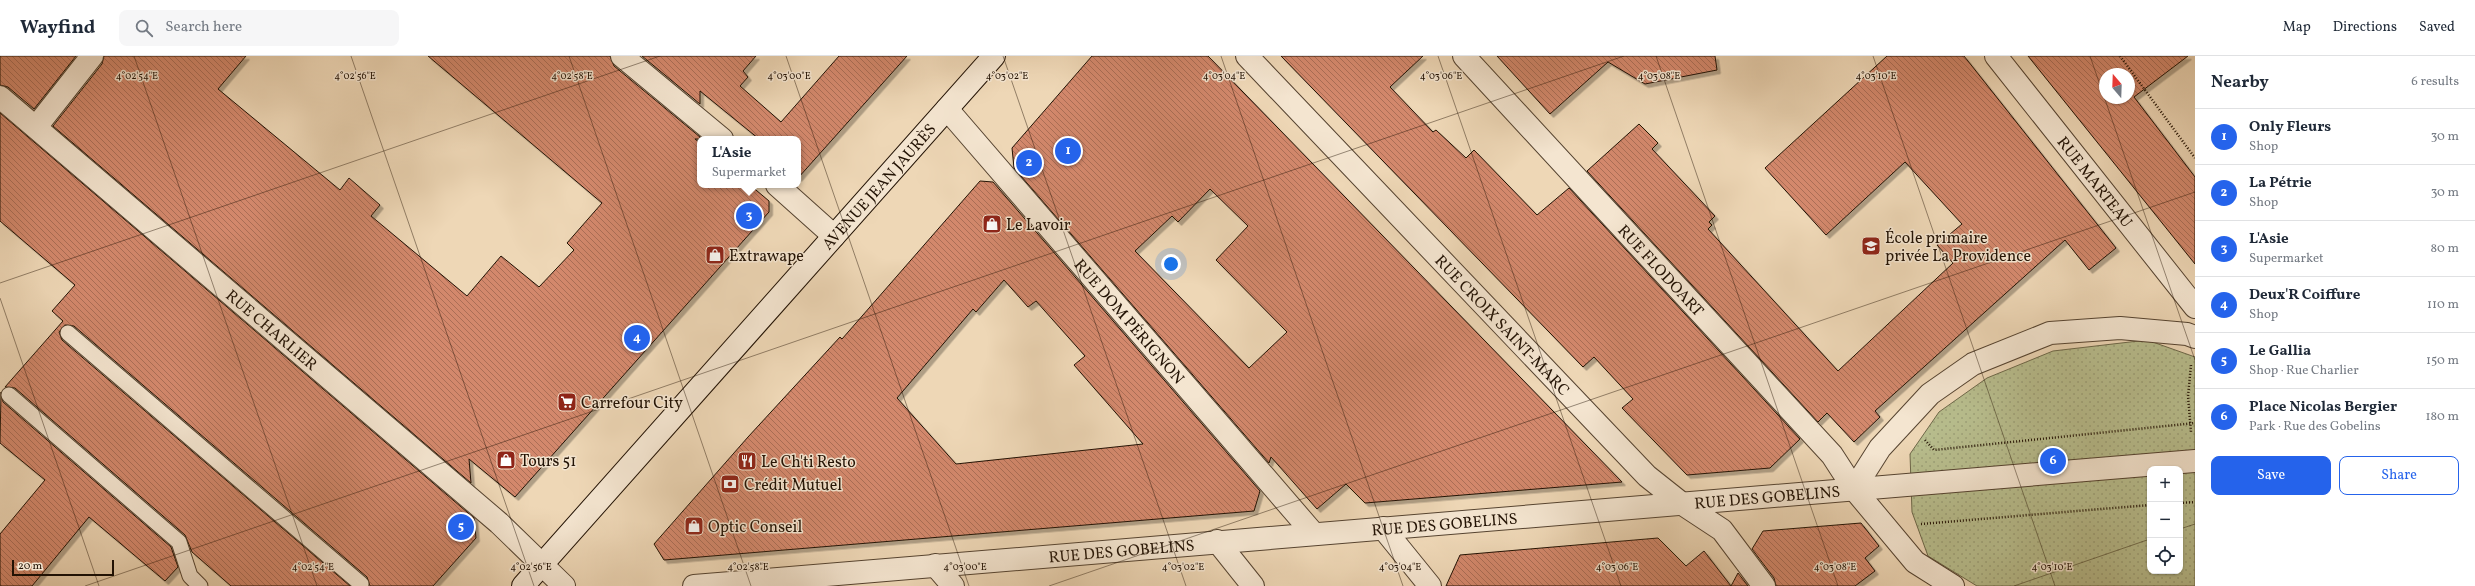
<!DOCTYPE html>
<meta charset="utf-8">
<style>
body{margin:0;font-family:Vollkorn,serif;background:#f6f6f7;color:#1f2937}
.controls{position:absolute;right:12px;bottom:12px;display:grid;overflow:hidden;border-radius:8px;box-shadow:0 1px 3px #0004}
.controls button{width:36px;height:36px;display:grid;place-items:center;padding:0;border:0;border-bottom:1px solid #e0e1e3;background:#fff;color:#1f2937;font:20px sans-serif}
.compass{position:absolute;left:2099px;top:12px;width:36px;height:36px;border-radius:50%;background:#fff;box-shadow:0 1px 3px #0004;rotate:341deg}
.scale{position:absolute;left:12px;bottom:10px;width:102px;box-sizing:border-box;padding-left:4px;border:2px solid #221204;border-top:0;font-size:11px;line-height:14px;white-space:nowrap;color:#221204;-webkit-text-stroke:3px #f4e5d0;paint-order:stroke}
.you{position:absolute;left:1171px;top:208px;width:14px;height:14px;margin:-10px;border:3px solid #fff;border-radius:50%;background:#1a73e8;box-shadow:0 0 0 6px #1a73e833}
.badge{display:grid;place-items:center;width:26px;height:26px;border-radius:50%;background:#2563eb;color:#fff;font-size:13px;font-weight:700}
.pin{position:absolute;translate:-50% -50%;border:2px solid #fff;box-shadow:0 1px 4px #0006}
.popup{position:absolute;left:697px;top:80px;width:104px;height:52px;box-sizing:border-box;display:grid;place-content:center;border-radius:8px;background:#fff;filter:drop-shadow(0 1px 3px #0005);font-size:13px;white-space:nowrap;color:#747a83}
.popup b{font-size:15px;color:#1f2937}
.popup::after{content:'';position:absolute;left:50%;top:100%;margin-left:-8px;border:8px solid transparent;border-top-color:#fff}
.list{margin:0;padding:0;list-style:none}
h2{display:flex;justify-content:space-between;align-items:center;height:52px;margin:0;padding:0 16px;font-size:17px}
h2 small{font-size:13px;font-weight:400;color:#747a83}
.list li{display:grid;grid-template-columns:26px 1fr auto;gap:12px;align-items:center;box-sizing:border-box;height:56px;padding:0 16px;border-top:1px solid #e0e1e3}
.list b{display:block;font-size:15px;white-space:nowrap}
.list p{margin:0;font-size:13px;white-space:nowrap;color:#747a83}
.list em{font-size:13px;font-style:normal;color:#747a83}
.actions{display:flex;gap:8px;padding:12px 16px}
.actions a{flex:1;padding:9px 0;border:1px solid #2563eb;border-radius:8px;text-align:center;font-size:14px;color:#2563eb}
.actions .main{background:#2563eb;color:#fff}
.icon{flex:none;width:22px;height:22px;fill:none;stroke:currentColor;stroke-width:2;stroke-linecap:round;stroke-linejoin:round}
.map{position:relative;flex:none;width:2195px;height:530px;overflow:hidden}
header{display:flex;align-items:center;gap:24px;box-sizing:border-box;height:56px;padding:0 20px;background:#fff;border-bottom:1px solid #e0e1e3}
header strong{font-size:19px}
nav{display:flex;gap:22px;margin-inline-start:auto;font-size:14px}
.search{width:280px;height:36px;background:#f6f6f7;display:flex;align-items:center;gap:10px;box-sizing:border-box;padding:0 14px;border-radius:8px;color:#747a83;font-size:15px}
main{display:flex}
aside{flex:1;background:#fff}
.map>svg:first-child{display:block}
.park{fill:url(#park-dots);stroke:#6d6849;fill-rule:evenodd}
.building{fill:url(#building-back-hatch);stroke:#221204;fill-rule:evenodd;filter:url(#shadow)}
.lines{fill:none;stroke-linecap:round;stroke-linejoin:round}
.lane-casing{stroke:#554330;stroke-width:17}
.street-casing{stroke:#554330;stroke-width:24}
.secondary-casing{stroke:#221204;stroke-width:24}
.path{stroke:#221204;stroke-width:2.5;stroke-dasharray:1 2;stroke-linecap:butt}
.lane{stroke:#f4e5d0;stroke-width:15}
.street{stroke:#f4e5d0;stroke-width:22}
.secondary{stroke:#f4e5d0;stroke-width:22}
.ticks{fill:none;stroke:#221204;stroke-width:1;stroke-opacity:0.45}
.labels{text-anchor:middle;stroke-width:3;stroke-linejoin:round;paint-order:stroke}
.street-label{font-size:16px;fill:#221204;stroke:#f4e5d0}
.poi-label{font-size:16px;fill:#221204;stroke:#f4e5d0;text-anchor:start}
.ticks-label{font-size:10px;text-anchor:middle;fill:#221204;stroke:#f4e5d0;stroke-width:3;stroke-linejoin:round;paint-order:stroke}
</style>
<header>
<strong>Wayfind</strong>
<div class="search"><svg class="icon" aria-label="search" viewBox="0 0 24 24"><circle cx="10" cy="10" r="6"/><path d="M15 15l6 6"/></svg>Search here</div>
<nav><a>Map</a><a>Directions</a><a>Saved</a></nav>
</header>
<main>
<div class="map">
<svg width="2195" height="530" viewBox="0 0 2195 530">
<defs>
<pattern id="park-dots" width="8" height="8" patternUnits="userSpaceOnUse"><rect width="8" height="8" fill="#b8be8e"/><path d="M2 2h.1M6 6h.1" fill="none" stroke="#9ea279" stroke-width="1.8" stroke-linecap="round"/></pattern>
<pattern id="building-back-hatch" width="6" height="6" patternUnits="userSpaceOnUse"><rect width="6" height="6" fill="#d3886c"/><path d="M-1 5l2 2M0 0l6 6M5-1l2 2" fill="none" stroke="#ab6e57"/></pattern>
<filter id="shadow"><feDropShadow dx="3.5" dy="3.5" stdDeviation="0" flood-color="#0004"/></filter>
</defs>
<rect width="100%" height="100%" fill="#eed7b6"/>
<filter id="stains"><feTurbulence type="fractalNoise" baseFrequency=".005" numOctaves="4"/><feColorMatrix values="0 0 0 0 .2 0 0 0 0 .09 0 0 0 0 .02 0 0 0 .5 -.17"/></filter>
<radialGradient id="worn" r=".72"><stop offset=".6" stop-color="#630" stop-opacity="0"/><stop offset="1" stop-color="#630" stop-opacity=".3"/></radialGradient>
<path class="park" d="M2147 284 2195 301V530H1977L1928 500 1912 456 1910 398 1939 356 1987 322 2053 295ZM2150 413H2180V515H2150Z"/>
<path class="building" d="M0 0H76L34 53 8 31 0 29Z
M104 0H246L218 33 340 134 349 122 380 149 371 160 467 240 501 200 539 231 574 194 567 187 602 147 428 0H610L614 10 700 81V83H695L700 87V129H750L769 145V156L515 441 469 403 471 427 53 70 102 8Z
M642 0H756L743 15 748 21 740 30 781 66 839 0H907L798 122V83H759L700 35V48Z
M1092 0H1208L1622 426 1365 447 1346 428 1317 453 1271 401 1269 407 1014 112 1012 92ZM1210 133 1248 170 1216 204 1287 276 1249 312 1135 195 1172 160 1178 166Z
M1281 0H1423L1390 31 1433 76 1436 74 1466 102 1474 94 1537 159 1569 132 1800 383 1770 412 1687 419 1622 352 1633 343 1594 301 1583 311Z
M1497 0H1715L1717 14 1645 28 1608 6 1550 58Z
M1887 0H1964L2116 192 2089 214 2065 184 1875 355 1880 361 1854 386 1827 357 1818 366 1587 115 1639 68 1658 87 1652 93 1715 160 1709 166 1712 169 1708 173 1838 315 1953 207 1937 189 1962 168 1905 106 1826 179 1765 112Z
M2028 0H2188L2134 41 2195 121V208ZM2105 18H2129V42H2105Z
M0 57 474 462 476 482 433 530H370L367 521 74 270 65 269 59 276 62 284 350 530H231L192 496 185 479 15 332 5 331 63 265 52 255 75 229 0 165Z
M980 125 993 126 1260 435 1254 455 664 504 654 488 748 381 840 281 842 283ZM1004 224 1028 251 1036 245 1085 300 1074 309 1143 388 956 408 897 342 973 253 976 256Z
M1 336 3 346 171 491 178 511 165 525 89 461 32 530H0V478L45 424 0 387Z
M1861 467 1879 490 1865 502 1875 515 1855 530H1776L1774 522 1752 493 1763 475Z
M1658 482 1686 510 1704 495 1731 530H1446L1460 499Z
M1738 517 1748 530H1731Z"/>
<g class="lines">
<g class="lane-casing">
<path id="lane" d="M68 277 361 528
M9 339 179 486 190 520 200 530"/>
</g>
<g class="street-casing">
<g id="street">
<path d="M622 0 722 83"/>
<path id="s1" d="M1247 0 1647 420 1681 447 1722 474 1764 530"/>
<path id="s2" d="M1464 0 1832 399 1854 433 1915 506 1953 530"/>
<path id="s3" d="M1996 0 2195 251"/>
<path id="s4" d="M0 41 499 467 564 530"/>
<path id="s5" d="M947 53 1313 477"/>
<path d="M36 71 92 0"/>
<path d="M777 129 834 180"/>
<path d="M1854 433 1880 392 1930 338 1973 308 2050 277 2120 272 2187 278 2195 281"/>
<path d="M1383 472 1430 530"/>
<path d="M1217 485 1253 530"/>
<path d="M935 509 953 530"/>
<path id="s6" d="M694 530 2195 405"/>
</g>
</g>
<g class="secondary-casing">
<g id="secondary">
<path id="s7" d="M523 530 994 0"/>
</g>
</g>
<path class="path" d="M2120 0 2195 102
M2191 309 2188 340 2191 376
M1925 384 1934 394 2195 367
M2180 447 2195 446
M1921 468 2150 449"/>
<use href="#lane" class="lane"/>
<use href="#street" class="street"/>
<use href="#secondary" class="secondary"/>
</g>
<path class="ticks" d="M134 0 317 530M351 0 534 530M569 0 751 530M786 0 969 530M1003 0 1186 530M1221 0 1403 530M1438 0 1621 530M1656 0 1838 530M1873 0 2055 530M2090 0 2195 304M0 227 660 0M0 242 99 530M2180 473 2195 468M85 530 1624 0M1049 530 2195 136M2014 530 2150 483"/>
<defs>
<g id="shop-square" transform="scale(1)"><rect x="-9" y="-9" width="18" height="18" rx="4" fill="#8f2418" stroke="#f4e5d0"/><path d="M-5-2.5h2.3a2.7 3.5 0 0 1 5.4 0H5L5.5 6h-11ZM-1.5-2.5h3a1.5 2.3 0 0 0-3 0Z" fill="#fff"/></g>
<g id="school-square" transform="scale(1)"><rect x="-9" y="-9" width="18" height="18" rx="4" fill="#8f2418" stroke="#f4e5d0"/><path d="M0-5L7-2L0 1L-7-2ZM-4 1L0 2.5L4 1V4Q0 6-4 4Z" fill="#fff"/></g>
<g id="supermarket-square" transform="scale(1)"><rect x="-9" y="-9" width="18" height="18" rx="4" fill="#8f2418" stroke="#f4e5d0"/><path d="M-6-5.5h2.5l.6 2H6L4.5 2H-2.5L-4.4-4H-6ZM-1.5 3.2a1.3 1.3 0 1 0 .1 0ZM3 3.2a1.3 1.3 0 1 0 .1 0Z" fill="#fff"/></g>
<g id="restaurant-square" transform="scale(1)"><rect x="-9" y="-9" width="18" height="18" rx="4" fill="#8f2418" stroke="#f4e5d0"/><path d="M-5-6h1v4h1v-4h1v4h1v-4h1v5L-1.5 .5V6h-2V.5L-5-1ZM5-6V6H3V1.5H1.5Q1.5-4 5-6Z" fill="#fff"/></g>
<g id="bank-square" transform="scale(1)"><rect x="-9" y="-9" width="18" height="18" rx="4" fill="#8f2418" stroke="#f4e5d0"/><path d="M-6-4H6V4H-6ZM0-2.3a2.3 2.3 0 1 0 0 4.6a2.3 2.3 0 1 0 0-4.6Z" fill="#fff"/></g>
</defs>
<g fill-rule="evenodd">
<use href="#shop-square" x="992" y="168"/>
<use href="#school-square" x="1871" y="190"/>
<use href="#shop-square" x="715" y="199"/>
<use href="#supermarket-square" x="567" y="346"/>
<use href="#shop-square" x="506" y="404"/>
<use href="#restaurant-square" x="747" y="405"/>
<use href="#bank-square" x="730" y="428"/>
<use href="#shop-square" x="694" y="470"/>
</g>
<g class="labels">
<g class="street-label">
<text dy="6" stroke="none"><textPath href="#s3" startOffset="160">RUE MARTEAU</textPath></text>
<text dy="6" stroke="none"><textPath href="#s7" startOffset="535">AVENUE JEAN JAURÈS</textPath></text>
<text dy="6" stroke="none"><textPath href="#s2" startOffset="291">RUE FLODOART</textPath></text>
<text dy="6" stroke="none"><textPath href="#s5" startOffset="280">RUE DOM PÉRIGNON</textPath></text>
<text dy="6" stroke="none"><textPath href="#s1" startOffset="371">RUE CROIX SAINT-MARC</textPath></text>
<text dy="6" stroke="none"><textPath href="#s4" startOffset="358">RUE CHARLIER</textPath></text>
<text dy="6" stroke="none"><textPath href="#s6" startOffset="1077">RUE DES GOBELINS</textPath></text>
<text dy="6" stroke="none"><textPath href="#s6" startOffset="753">RUE DES GOBELINS</textPath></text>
<text dy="6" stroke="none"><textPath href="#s6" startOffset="429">RUE DES GOBELINS</textPath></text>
</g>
<g class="poi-label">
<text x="1006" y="174">Le Lavoir</text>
<text x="1885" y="187">École primaire<tspan x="1885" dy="18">privée La Providence</tspan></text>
<text x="729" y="205">Extrawape</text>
<text x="581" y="352">Carrefour City</text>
<text x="520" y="410">Tours 51</text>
<text x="761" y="411">Le Ch'ti Resto</text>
<text x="744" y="434">Crédit Mutuel</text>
<text x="708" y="476">Optic Conseil</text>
</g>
</g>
<g class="ticks-label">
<text x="1659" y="23">4°03'08"E</text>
<text x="137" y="23">4°02'54"E</text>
<text x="355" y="23">4°02'56"E</text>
<text x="572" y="23">4°02'58"E</text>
<text x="789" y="23">4°03'00"E</text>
<text x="1007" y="23">4°03'02"E</text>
<text x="1224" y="23">4°03'04"E</text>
<text x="1441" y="23">4°03'06"E</text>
<text x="1876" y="23">4°03'10"E</text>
<text x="313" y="514">4°02'54"E</text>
<text x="531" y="514">4°02'56"E</text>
<text x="748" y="514">4°02'58"E</text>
<text x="965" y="514">4°03'00"E</text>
<text x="1183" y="514">4°03'02"E</text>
<text x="1400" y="514">4°03'04"E</text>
<text x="1617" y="514">4°03'06"E</text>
<text x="1835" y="514">4°03'08"E</text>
<text x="2052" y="514">4°03'10"E</text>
</g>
<rect width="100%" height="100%" filter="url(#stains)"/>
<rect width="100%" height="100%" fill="url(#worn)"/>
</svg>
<div class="controls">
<button>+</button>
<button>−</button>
<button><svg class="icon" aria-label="locate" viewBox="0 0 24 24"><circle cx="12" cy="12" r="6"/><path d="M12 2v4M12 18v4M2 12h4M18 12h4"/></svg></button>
</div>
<svg class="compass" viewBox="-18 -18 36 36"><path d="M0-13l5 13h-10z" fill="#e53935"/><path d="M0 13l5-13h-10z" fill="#747a83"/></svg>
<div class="scale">20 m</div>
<div class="you"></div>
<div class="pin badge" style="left:1068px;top:95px">1</div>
<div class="pin badge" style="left:1029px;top:107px">2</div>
<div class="pin badge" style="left:749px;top:160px">3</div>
<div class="popup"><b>L'Asie</b>Supermarket</div>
<div class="pin badge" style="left:637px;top:282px">4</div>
<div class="pin badge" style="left:461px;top:471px">5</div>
<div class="pin badge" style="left:2053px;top:405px">6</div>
</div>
<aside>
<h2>Nearby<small>6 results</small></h2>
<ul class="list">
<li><span class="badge">1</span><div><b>Only Fleurs</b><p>Shop</p></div><em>30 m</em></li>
<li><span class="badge">2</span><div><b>La Pétrie</b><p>Shop</p></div><em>30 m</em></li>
<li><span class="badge">3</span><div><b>L'Asie</b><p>Supermarket</p></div><em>80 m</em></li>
<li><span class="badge">4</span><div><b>Deux'R Coiffure</b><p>Shop</p></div><em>110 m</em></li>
<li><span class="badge">5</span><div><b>Le Gallia</b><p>Shop · Rue Charlier</p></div><em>150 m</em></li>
<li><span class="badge">6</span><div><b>Place Nicolas Bergier</b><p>Park · Rue des Gobelins</p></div><em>180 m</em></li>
</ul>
<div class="actions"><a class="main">Save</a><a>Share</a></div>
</aside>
</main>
